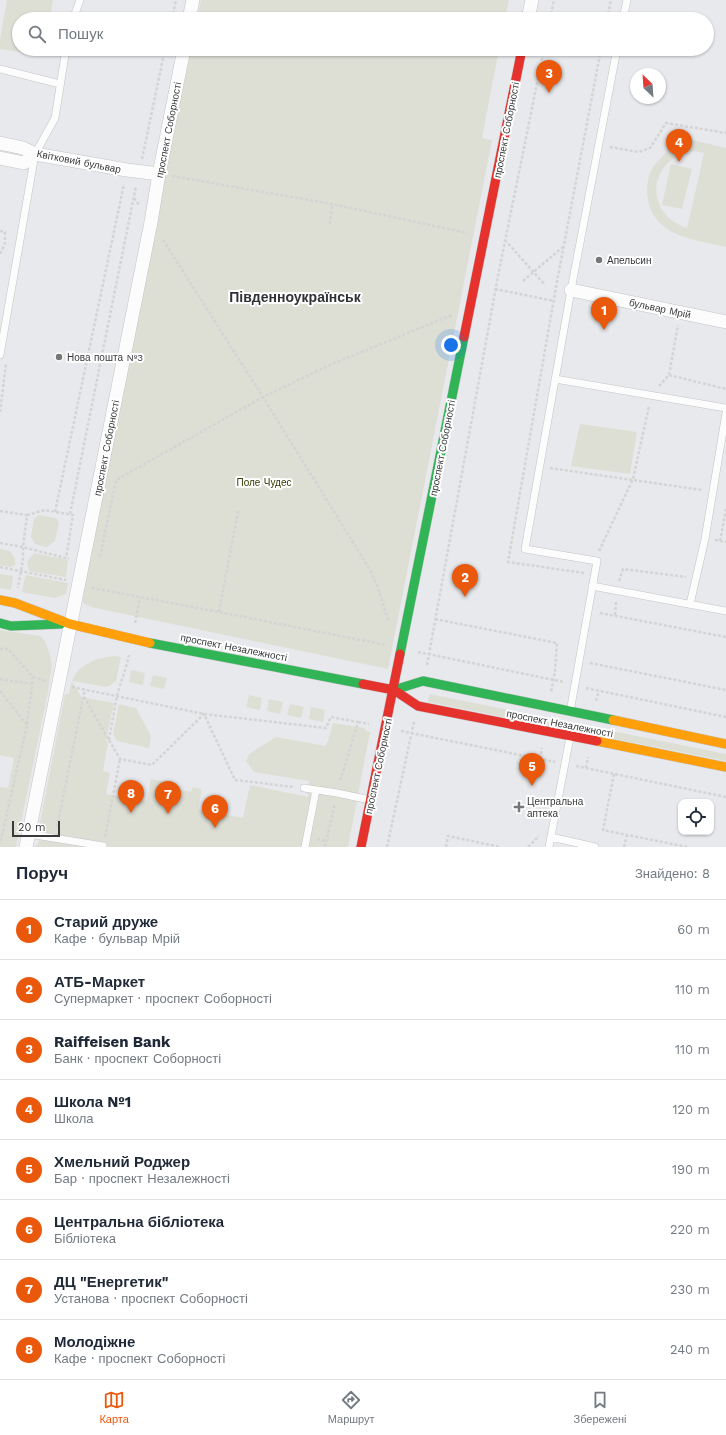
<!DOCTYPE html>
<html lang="uk">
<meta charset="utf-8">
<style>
body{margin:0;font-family:"Work Sans",sans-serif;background:#f6f6f7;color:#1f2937}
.controls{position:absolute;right:12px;bottom:12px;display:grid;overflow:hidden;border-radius:8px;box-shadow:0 1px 3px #0004}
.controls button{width:36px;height:36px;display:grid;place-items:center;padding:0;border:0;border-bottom:1px solid #e0e1e3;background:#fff;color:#1f2937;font:20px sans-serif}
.compass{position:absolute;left:630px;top:68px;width:36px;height:36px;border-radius:50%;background:#fff;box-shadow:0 1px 3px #0004;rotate:335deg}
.scale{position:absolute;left:12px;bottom:10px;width:48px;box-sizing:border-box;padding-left:4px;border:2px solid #38393b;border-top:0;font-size:11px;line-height:14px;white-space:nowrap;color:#38393b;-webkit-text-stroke:3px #fff;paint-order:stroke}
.you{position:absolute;left:451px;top:345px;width:14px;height:14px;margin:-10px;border:3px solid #fff;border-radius:50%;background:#1a73e8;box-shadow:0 0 0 6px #1a73e833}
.badge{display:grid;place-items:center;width:26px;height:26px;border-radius:50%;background:#ea580c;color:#fff;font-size:13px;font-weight:700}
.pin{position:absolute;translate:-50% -33px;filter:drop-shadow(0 1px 2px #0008)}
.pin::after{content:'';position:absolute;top:21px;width:14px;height:12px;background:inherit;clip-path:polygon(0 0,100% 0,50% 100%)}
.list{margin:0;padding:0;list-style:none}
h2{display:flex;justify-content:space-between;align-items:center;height:52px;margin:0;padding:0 16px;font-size:17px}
h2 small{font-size:13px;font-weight:400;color:#747a83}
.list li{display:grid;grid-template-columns:26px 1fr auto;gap:12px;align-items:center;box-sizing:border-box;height:60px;padding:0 16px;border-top:1px solid #e0e1e3}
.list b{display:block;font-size:15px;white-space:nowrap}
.list p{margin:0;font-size:13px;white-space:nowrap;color:#747a83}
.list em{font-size:13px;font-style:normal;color:#747a83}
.icon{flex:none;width:22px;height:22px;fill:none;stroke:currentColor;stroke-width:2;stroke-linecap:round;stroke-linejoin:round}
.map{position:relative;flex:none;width:726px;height:847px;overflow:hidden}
.search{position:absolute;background:#fff;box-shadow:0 1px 3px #0004;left:12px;right:12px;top:12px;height:44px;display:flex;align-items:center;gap:10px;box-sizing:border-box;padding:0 14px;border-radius:22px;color:#747a83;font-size:15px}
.sheet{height:532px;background:#fff}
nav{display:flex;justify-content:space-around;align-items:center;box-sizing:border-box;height:56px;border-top:1px solid #e0e1e3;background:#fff;font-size:11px;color:#747a83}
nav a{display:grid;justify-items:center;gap:2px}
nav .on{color:#ea580c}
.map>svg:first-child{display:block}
.green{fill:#dddfd5;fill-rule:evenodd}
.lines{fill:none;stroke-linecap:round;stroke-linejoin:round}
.lane-casing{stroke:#c3c4c7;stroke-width:8}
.street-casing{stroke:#c3c4c7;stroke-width:14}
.fast-casing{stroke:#c3c4c7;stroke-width:10}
.slow-casing{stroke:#c3c4c7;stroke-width:10}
.jam-casing{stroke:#c3c4c7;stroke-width:10}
.path{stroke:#d4d4d4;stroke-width:2.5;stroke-dasharray:3 2;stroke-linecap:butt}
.lane{stroke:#fcfcfc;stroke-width:7}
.street{stroke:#fcfcfc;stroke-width:13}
.fast{stroke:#30b455;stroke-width:9}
.slow{stroke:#ff9f0a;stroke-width:9}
.jam{stroke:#e5322d;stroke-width:9}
.poi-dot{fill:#767779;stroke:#fff;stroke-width:1.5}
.labels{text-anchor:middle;stroke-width:4;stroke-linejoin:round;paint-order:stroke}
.street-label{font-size:10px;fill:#38393b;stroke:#fff}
.poi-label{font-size:10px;fill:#38393b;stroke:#fff;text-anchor:start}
.park-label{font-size:10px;fill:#363a05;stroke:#fff}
.district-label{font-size:14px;font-weight:bold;fill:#313237;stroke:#fff}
</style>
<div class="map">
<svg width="726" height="847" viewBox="0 0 726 847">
<rect width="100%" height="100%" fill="#e8e9ec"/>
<path class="green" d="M7 0H53L50 19H19V49H45L43 56 0 49V40Z
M201 0H509L505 19H197Z
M191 49H499L482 138 492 140 388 669 91 607 83 603V586Z
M671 135 726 148V247C697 240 660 238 649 205 646 194 646 180 652 169 655 162 664 157 667 150 669 146 670 140 671 135ZM695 151 704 153 687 228C642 213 648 157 695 151Z
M671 164 692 169 682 209 662 205Z
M580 424 637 432 630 474 571 466Z
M39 515 56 518 59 522 55 541 47 547 35 544 31 537 34 519Z
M0 549 10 551 15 559V565L11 567 0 565Z
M34 553 68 560 66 577 29 571 27 562Z
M0 574 13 576 11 590 0 588Z
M26 575 68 583 66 594 55 598 22 592 23 585Z
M0 630 40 636 45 641 50 655 52 665 48 692 16 847H0V787L8 788 14 758 0 755Z
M115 656 121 657 116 681 107 687 72 681 85 703 86 698 114 703 106 740 108 743 103 771 110 773 106 794 147 801 151 779 166 782 165 787 191 792 193 787 202 789 198 809 243 818 250 785 308 797 309 781 254 772 246 761 249 754 276 737 325 746 328 741 333 723 365 728V730L370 732 348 847H35V845H38L42 825 40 823 65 694H69C70 690 70 685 72 681 78 664 99 657 115 656Z
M131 670 145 673 143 685 129 682Z
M153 675 167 678 164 689 150 686Z
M429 694 726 754V761L428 702Z
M249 695 262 698 260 710 246 707Z
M269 699 283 702 280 714 267 711Z
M119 704 136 708 151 736 149 748 117 741 113 734Z
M290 704 304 707 301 718 287 715Z
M311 707 325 710 323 722 309 719Z"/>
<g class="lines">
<g class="lane-casing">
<path id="lane" d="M73 19 80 0
M623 19 627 0
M0 69 60 84
M0 355 35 154 55 118 66 49
M555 379 726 408
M592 586 726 611
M690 604 705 539 726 413
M570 712 597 561 525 549 571 290 617 49
M304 788 337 793 370 800
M29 834 103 846
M551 837 595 847
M305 847 316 790
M549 847 570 737"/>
</g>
<g class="street-casing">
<path id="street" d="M189 19 193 0
M528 19 532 0
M0 143 23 148 35 154 127 170 159 174
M0 158 24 163 35 154
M571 290 726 322
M26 847 151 222 159 174 184 49"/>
</g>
<g class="fast-casing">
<path id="fast" d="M0 623 11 626 61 624
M150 643 363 684
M400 654 464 337
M394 690 423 681 613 720"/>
</g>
<g class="slow-casing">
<path id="slow" d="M0 600 15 603 70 624 150 643
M613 720 726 744
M597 741 726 767"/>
</g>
<g class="jam-casing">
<path id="jam" d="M464 337 522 49
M363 684 394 690 418 706 597 741
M361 847 400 654"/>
</g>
<path class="path" d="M172 19 176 0
M550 19 554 0
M607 19 611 0
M610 147 639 152 650 148 666 123 726 133
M142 159 165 49
M172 176 332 204 467 233
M134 198 140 206
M330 224 332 204
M0 231 5 232V243L0 254
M163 240 263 397 370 570 378 588 388 620
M505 240 545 285
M523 281 564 246
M495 289 554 301
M669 375 726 389
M659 386 669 375 678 325
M0 412 6 364
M550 468 702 490
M0 511 27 515 23 547V560L18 588
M55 512 124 184
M70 514 136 186
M27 515 45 510 73 515 66 558
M715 540 726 542
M720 541 726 509
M0 543 23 547 69 559
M599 551 633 479 649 406
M100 557 116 480 263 397 332 364 452 315
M0 567 66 580
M584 573 508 562 556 287 601 49
M619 581 623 569 686 577
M92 588 219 612 386 645
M219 612 238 511
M600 613 726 637
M615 615 616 601
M435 619 557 643 555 671 551 692
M135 623 140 598
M0 649H8L33 677 27 725 0 844
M418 652 564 682
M590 663 726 690
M427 665 498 276 544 49
M33 677 46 681
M0 679 32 684
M72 687 204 714 326 728 331 717 358 722 340 782
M586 688 726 717
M0 691 27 725
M84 697 120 759 152 765 204 714 235 780 294 787
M596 701 599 691
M358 722 369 724
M401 731 555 762
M109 740 117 695 126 667 129 655
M540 759 542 748
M576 766 726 797
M586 768 588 757
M614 774 603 830 687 847
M57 827 85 689
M105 837 120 759
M317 839 326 841
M325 847 335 803
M387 847 414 722
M446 847 448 836 500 847
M528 847 539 836
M624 847 627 835"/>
<use href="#lane" class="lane"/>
<use href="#street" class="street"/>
<use href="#fast" class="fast"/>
<use href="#slow" class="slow"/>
<use href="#jam" class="jam"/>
</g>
<g class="poi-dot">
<circle cx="599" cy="260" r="4"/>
<circle cx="59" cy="357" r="4"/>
<path d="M517 801h4v4h4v4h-4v4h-4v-4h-4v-4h4z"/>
</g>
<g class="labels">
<g class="street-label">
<text transform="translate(168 130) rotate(-79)" y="4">проспект Соборності</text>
<text transform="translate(506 130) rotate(-79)" y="4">проспект Соборності</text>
<text transform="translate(79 161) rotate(11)" y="4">Квітковий бульвар</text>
<text transform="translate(660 308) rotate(12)" y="4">бульвар Мрій</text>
<text transform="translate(106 448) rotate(-79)" y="4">проспект Соборності</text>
<text transform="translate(442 448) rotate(-79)" y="4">проспект Соборності</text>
<text transform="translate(234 647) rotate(11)" y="4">проспект Незалежності</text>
<text transform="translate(560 723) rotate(11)" y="4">проспект Незалежності</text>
<text transform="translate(378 766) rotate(-78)" y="4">проспект Соборності</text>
</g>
<g class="poi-label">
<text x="607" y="264">Апельсин</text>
<text x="67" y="361">Нова пошта №3</text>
<text x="527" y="805">Центральна<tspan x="527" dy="12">аптека</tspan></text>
</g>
<g class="park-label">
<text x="264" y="486">Поле Чудес</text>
</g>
<g class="district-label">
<text x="295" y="302">Південноукраїнськ</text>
</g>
</g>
</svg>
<div class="controls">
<button><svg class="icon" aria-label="locate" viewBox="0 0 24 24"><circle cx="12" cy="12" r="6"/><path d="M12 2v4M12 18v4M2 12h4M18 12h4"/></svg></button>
</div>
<svg class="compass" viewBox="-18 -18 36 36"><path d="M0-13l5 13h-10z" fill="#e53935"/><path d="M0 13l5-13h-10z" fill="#747a83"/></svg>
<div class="scale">20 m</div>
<div class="you"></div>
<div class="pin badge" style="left:604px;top:330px">1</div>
<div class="pin badge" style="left:465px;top:597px">2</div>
<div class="pin badge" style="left:549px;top:93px">3</div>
<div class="pin badge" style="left:679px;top:162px">4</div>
<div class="pin badge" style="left:532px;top:786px">5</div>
<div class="pin badge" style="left:215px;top:828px">6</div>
<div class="pin badge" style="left:168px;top:814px">7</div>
<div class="pin badge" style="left:131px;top:813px">8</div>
<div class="search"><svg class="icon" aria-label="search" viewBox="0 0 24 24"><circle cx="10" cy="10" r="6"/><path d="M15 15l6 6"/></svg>Пошук</div>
</div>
<section class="sheet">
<h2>Поруч<small>Знайдено: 8</small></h2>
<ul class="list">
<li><span class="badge">1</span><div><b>Старий друже</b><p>Кафе · бульвар Мрій</p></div><em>60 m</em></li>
<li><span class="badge">2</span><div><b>АТБ-Маркет</b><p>Супермаркет · проспект Соборності</p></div><em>110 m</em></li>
<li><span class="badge">3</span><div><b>Raiffeisen Bank</b><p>Банк · проспект Соборності</p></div><em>110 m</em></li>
<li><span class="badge">4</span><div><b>Школа №1</b><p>Школа</p></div><em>120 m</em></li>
<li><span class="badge">5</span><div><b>Хмельний Роджер</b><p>Бар · проспект Незалежності</p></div><em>190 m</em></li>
<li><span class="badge">6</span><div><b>Центральна бібліотека</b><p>Бібліотека</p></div><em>220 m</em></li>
<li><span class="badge">7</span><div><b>ДЦ &quot;Енергетик&quot;</b><p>Установа · проспект Соборності</p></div><em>230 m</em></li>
<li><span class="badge">8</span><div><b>Молодіжне</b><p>Кафе · проспект Соборності</p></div><em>240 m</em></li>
</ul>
</section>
<nav>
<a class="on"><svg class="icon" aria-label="map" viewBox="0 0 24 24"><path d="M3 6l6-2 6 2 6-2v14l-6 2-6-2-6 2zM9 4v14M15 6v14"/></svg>Карта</a>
<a><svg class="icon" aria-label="directions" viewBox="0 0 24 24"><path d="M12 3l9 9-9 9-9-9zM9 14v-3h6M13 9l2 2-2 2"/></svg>Маршрут</a>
<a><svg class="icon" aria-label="saved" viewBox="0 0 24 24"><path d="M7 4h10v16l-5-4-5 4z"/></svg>Збережені</a>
</nav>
